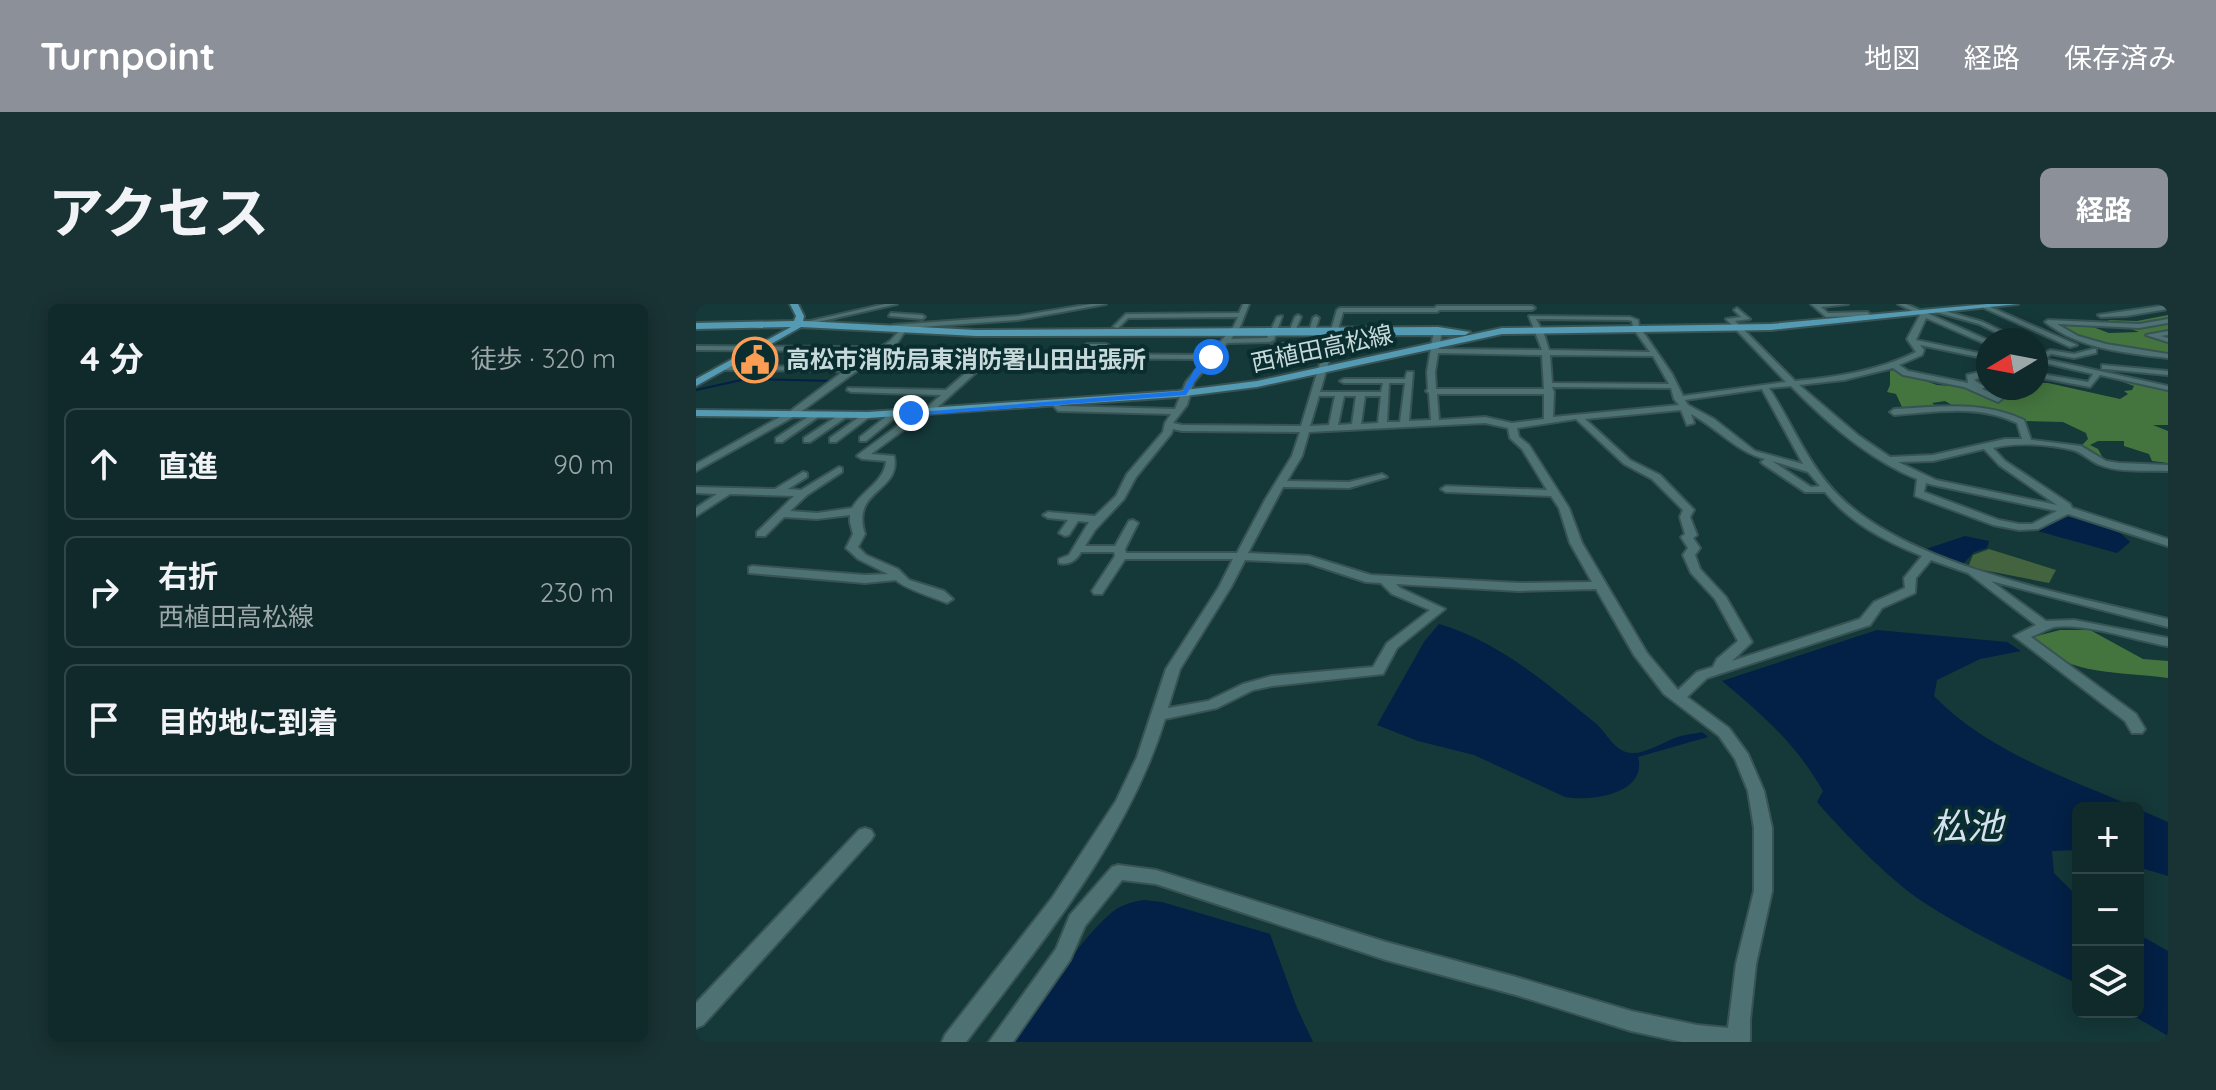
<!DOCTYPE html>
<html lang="ja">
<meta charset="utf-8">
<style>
body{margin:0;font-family:Quicksand,"Noto Sans JP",sans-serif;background:#193233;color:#f1f3f6}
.controls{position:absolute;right:24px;bottom:24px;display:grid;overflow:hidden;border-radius:12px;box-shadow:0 4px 20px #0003}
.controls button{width:72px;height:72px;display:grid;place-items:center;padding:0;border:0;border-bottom:2px solid #304647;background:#102a2b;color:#f1f3f6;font:40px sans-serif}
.compass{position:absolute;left:1280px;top:24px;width:72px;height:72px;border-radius:50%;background:#102a2b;box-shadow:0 4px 20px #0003;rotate:260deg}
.stop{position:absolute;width:24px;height:24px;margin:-18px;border:6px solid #1a73e8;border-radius:50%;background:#fff}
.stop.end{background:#1a73e8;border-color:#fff;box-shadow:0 2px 8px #0008}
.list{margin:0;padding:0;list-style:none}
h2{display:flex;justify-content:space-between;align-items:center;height:104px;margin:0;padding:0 32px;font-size:34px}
h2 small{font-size:26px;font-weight:400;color:#9ca7a9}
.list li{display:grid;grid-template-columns:52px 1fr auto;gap:24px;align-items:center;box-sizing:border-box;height:112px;margin:0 16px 16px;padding:0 16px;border:2px solid #304647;border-radius:12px}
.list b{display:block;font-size:30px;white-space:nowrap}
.list p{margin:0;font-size:26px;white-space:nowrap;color:#9ca7a9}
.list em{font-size:26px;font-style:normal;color:#9ca7a9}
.icon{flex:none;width:44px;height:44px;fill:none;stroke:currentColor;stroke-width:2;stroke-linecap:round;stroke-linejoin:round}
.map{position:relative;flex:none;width:1472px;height:738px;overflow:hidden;border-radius:12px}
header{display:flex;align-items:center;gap:48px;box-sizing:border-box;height:112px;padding:0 40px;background:#8c9099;color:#fff}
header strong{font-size:38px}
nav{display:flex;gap:44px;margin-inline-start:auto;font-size:28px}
.intro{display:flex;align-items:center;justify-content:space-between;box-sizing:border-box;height:192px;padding:0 48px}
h1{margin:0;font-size:56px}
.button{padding:20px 36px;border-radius:12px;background:#8c9099;color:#fff;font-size:28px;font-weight:700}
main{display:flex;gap:48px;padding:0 48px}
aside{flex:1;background:#102a2b;border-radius:12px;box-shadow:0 4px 20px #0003}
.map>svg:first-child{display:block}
.green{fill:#43643f}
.forest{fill:#44753f}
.water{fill:#032046}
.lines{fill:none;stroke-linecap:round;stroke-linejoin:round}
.stream{stroke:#032046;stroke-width:2}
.minor-casing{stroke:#385354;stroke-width:4}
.major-casing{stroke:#385354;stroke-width:4}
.minor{fill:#4e7173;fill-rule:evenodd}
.major{fill:#549ab2;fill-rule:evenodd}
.route{fill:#1a73e8}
.labels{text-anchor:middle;stroke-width:8;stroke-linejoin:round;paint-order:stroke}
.far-street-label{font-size:24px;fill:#c7d9da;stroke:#0a2e2f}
.far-poi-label{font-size:24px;font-weight:bold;fill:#c7d9da;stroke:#0a2e2f;text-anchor:start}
.near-water-label{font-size:36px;font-style:italic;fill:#d5e1f1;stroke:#0a2e2f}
</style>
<header>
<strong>Turnpoint</strong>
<nav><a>地図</a><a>経路</a><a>保存済み</a></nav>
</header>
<div class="intro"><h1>アクセス</h1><a class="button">経路</a></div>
<main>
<aside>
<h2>4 分<small>徒歩 · 320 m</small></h2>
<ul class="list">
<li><svg class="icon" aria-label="ahead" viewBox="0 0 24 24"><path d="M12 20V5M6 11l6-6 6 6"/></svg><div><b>直進</b></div><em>90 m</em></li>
<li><svg class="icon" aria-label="right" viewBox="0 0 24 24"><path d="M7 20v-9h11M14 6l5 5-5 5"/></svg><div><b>右折</b><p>西植田高松線</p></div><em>230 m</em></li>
<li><svg class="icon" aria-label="arrive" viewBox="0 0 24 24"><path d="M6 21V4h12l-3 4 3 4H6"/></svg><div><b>目的地に到着</b></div></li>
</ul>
</aside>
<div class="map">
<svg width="1472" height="738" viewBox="0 0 1472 738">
<rect width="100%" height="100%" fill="#153839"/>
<path class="green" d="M1293 245 1360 266 1353 279 1272 263 1277 251Z"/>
<path class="forest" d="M1472 11V51C1432 47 1389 41 1356 19L1389 20 1413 29 1443 28 1411 16 1441 17Z
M1198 66 1241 81 1269 83 1304 97 1314 88 1303 84H1340V79H1352L1424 95 1432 90 1428 87 1436 86 1438 82 1416 74 1472 85V121H1457L1472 127V159L1456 157 1453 150 1428 142V137H1402L1394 141 1402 145 1408 156 1385 142 1392 135 1390 129 1367 118 1328 117 1305 108 1261 104 1249 97 1236 99 1241 103 1215 107 1206 103 1200 90 1191 88 1194 81V67Z
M1364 326H1394L1447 355 1472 357V374C1418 366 1377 374 1333 334Z"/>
<path class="water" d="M1365 210C1385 209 1421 222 1434 238L1421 249 1338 226Z
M1269 232 1293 237 1291 244 1278 248 1267 260 1227 246Z
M743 320C804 338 851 380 898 418 910 427 918 448 935 449 948 450 965 440 976 435 985 431 997 430 1006 428L1012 433 942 453C952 489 896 498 869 493L778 451 722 437 681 421 728 338Z
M1181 326 1311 338 1325 347 1284 355 1241 376 1238 392C1291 447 1371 474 1440 504H1382V546L1356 547 1358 569 1382 593V680C1328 653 1274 629 1224 596 1190 572 1148 529 1121 498L1127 487C1100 440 1068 412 1026 377Z
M1442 505 1472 518V572L1442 563Z
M448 596 466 598 574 630 601 704 617 738H318C346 697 377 643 414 610 424 601 435 598 448 596Z
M1442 630 1472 647V732L1431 708H1442Z"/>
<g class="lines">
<path class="stream" d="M0 86 50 75 138 77"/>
<g class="minor-casing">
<path id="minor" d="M189 0H201L104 22 101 20Z
M395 0H410L322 16 197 25 194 23 197 21 322 12Z
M547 0H553L544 23 535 35 571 34 581 13 586 12 578 36 574 38 531 39 498 78 491 101 477 119 486 121 605 122 629 43 599 44C593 57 583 60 570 53L575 42 579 40 631 39 641 6 644 4H738L741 2H836L839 4 836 6H744L741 8H647L624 88H685L687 79H648L644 77 648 75H709L711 68H717L713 117 735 116 733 89 730 87 732 85 731 68 738 26 742 24 746 26 743 45 846 46 833 12 934 13 942 16 943 22 976 70 987 92 1090 78 1030 15 1045 13 1038 6 1041 4 1054 15 1039 17 1099 77C1141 73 1181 67 1220 48L1211 35 1224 11 1202 0H1210L1292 36V41L1230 14 1220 36 1292 51V55L1224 41 1228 46 1226 51 1203 61 1212 67 1272 79 1271 71 1292 66V70L1278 76 1289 83 1286 85 1305 93 1306 95 1302 98 1268 83 1207 71 1197 64 1148 76 1103 81 1163 132 1194 153 1237 151 1309 135H1326L1321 119C1281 100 1241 108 1198 111L1194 108 1198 105C1244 103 1285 96 1328 116L1335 136 1385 142 1410 157 1423 159 1472 161V167C1451 166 1424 169 1404 161 1394 157 1387 149 1377 146 1352 140 1321 138 1297 144L1309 157 1374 200 1376 204 1472 235V242L1372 210 1342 225 1323 226 1297 221 1219 192 1221 175C1174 156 1130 118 1095 82L1073 84C1098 122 1110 158 1142 191 1213 263 1375 291 1472 315V323L1295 277 1350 317 1378 316 1472 334V342C1441 337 1388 318 1358 323 1351 325 1343 330 1335 333L1440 410 1449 425 1446 429H1436L1429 417 1318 332 1340 321 1272 269 1235 256 1220 274 1219 289 1186 304 1174 321 1011 374 991 393 1033 424 1052 450 1068 487 1076 524V587L1060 660 1054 716V738H986L935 727 820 691 690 656 460 580 426 576 389 622 374 656 317 738H293L360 645 374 611 416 563 422 561 460 566 690 638 820 673 935 707 1001 721 1032 724 1040 660 1058 587V524L1052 487 1039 455 1023 432 968 390 938 351 900 285 823 287 700 280 704 284 749 305 701 344 687 370 576 382 557 386 521 404 469 415C431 537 346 637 270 738H246L249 731 356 594 420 497 441 453 470 365 523 283 537 255H429L406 290H398L396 287 419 252 418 248H385C381 256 372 262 363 259V255L373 251 393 218 382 217 373 231 369 232 363 229 372 216 352 214 347 211 352 208 399 212 420 192 431 170 467 128 469 119 475 110 362 107 355 99 359 96 365 102 479 105 490 78 509 55 296 54 234 110H229L175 150 198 152C206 188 154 185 169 230L162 243 170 251 202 265 213 276 248 287 257 295 251 299C239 294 207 284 200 276L169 279 53 269V263L57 262 169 271 192 270 162 255 150 244 157 230 154 218V211L121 215 88 213 69 232H61V228L98 192 34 190 0 212V204L21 190 0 189V183L79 185 107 168 111 169V173L92 185 105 186 143 163 146 164V168L111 191 94 207 121 209 156 204C166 187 189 177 190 157L166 155 161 152 163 150 222 107H227L245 91 155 88 151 86 152 84 250 86 287 54 176 56 99 112 0 167V160L93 108 148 67 28 66 24 64 28 62 155 63 194 37 205 25 209 27 200 41 183 51 245 49 380 50 391 40H410L414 42 410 44H393L388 50 513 51 538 22 542 13 432 14 422 24 417 23 430 10 543 9ZM840 15 932 16 936 17 937 24 954 48 853 46 848 30ZM582 44H591L588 51H579ZM742 49 846 51 848 85H740L739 68ZM854 51 957 52 973 80 856 79ZM693 79H709L704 118H691ZM856 83 975 84 978 95 983 101 857 113 858 88ZM1066 85 1107 160 1059 147 1018 115 992 101 989 96ZM741 90H848V115L816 119 789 113 743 116ZM623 92H639L633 121 614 122ZM648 92H660L656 120 642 121ZM669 92H685L682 119 665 120ZM985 106 991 121 998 119 995 110C1021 124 1041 148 1069 155L1065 158 1067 160 1109 188H1129C1154 219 1189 237 1226 252L1208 274 1209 284 1178 298 1164 315 1036 357 1056 338 1030 293 1004 265 999 251 1004 244 997 234 1001 231 994 213 998 206 964 171 934 156 889 115ZM880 115 928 160 956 175 987 206 984 213 989 230 985 233 992 244 987 251 995 269 1019 295 1042 337 1021 355 1017 363 1001 368 982 386 951 349 886 239 873 204 833 141 823 133 821 124ZM789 119 812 124 814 134 826 145 851 186 750 182 745 185 750 188 855 192 863 204 874 239 896 278 823 279 675 271 613 252 552 249 587 183 653 184 691 173 686 170 653 178 591 177 606 152 613 128ZM477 125 486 127 604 128 596 152 569 196 541 249H430L429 245 442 219 437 216 433 217 419 242H389L399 226 428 195 440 173 475 130ZM1288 145 1303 161 1361 201 1240 176 1202 158 1237 157ZM1076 157 1112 168 1124 182 1115 183ZM1230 179 1237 181 1361 207 1336 220H1323L1303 216 1228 188ZM549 256 612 259 670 278 685 279 696 290 734 306 691 339 677 363 576 372 547 380 512 397 472 404 484 365 535 283Z
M1115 0H1152L1125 3 1132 9 1171 8 1174 10 1171 12 1130 13Z
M1472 1V5L1430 12 1405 13 1402 11Z
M1288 2H1292L1381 41 1374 43 1288 4Z
M1242 5 1287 18 1325 36H1315L1283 20 1240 8Z
M195 9 226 11 229 13 226 15 193 12Z
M602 11 605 13 599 27 593 28 599 13Z
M620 12 623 14 619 27 613 28 617 14Z
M1472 15V19L1443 24 1361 20 1382 32 1410 40 1472 50V54C1430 49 1383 45 1349 18L1352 16 1443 20Z
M1472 27V31L1465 32 1472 34V38L1450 31Z
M0 42 166 43 170 45 166 47 0 46Z
M1397 45H1400V49L1378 54 1355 50 1349 55 1472 82V86L1404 71 1394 83 1340 73V69L1392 78 1397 70 1340 57V53L1354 46 1378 50Z
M1406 61 1472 67V71L1409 65H1406Z
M196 108 203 110 170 137H164V133Z
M118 109 125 111 86 138H80V134Z
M146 109 149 110V114L114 138H108V134Z
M169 109 176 111 140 138H134V134Z
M169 524 175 526 178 531 175 536 7 721 0 724V699L163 526Z"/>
</g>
<g class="major-casing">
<path id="major" d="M94 0H102L108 12 107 17 280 26 742 23 774 28 769 31 280 32 105 23 0 82V75L95 23 0 25V19L98 17 100 12Z
M1291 0H1322L1075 26 806 30 561 83 481 93 172 114 0 112V106L172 108 481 87 561 77 806 24 1075 20Z"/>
</g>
<use href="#minor" class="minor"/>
<use href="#major" class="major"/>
</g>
<path class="route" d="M513 52 519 53 504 69 490 91 215 112 211 109 487 87 498 66Z"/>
<defs>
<g id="civic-ring" transform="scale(2.3)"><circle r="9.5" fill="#0a2e2f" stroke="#fc9d54" stroke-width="1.5"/><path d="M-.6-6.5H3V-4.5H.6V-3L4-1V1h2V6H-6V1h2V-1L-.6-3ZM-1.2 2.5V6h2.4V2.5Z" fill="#fc9d54"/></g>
</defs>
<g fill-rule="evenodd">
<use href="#civic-ring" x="59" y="56"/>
</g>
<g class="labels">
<g class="far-street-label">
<text transform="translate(626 45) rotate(-12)" y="8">西植田高松線</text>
</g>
<g class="far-poi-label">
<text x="90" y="64">高松市消防局東消防署山田出張所</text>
</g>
<g class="near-water-label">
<text x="1271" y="535">松池</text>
</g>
</g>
</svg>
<div class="controls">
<button>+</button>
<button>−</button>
<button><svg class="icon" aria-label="layers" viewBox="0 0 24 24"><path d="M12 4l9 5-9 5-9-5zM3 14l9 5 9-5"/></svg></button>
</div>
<svg class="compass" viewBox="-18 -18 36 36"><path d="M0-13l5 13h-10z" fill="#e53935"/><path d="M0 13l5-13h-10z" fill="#9ca7a9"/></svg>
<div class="stop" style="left:515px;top:53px"></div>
<div class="stop end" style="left:215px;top:109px"></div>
</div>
</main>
